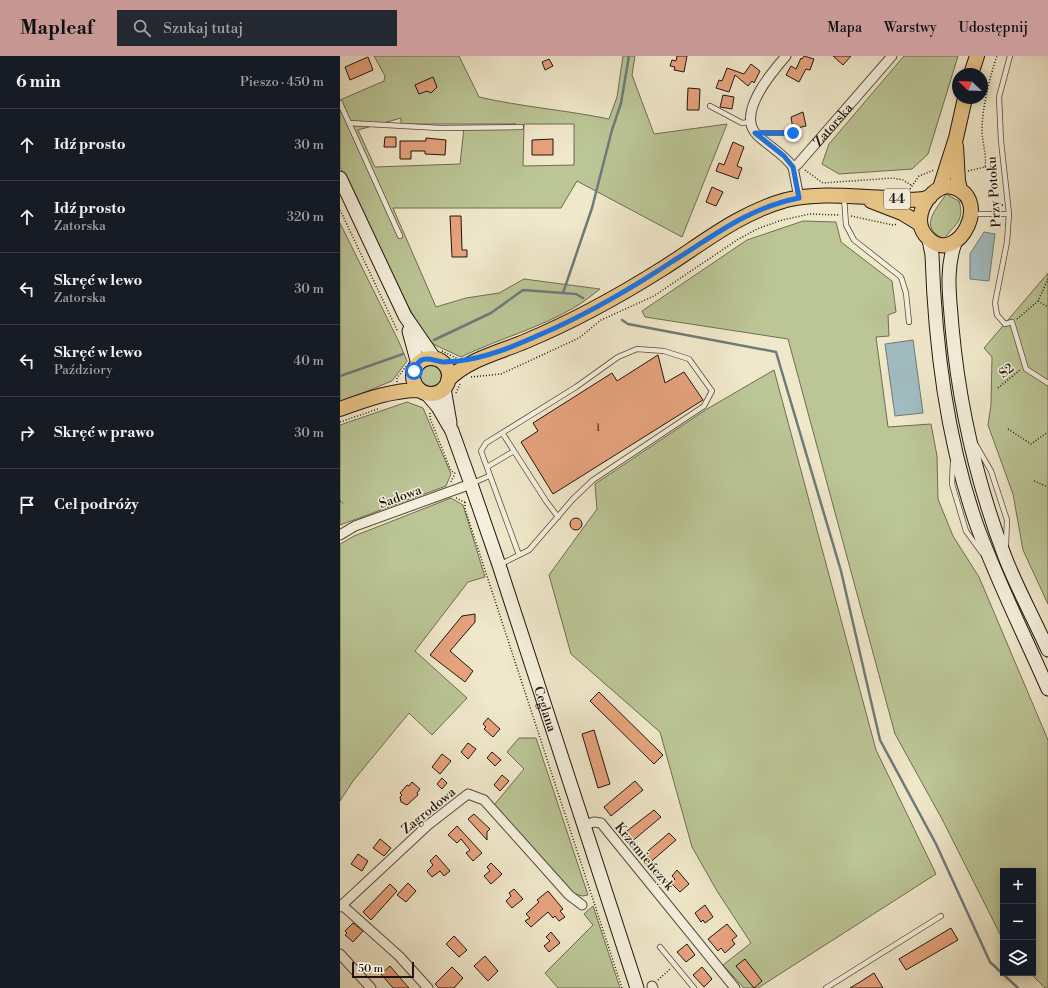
<!DOCTYPE html>
<html lang="pl">
<meta charset="utf-8">
<style>
body{margin:0;font-family:"Libre Bodoni",serif;background:#242831;color:#f1f3f6}
.controls{position:absolute;right:12px;bottom:12px;display:grid;overflow:hidden;border-radius:0px;box-shadow:0 2px 10px #0003}
.controls button{width:36px;height:36px;display:grid;place-items:center;padding:0;border:0;border-bottom:1px solid #363941;background:#171b24;color:#f1f3f6;font:20px sans-serif}
.compass{position:absolute;left:612px;top:12px;width:36px;height:36px;border-radius:50%;background:#171b24;box-shadow:0 2px 10px #0003;rotate:293deg}
.scale{position:absolute;left:12px;bottom:10px;width:62px;box-sizing:border-box;padding-left:4px;border:2px solid #23150d;border-top:0;font-size:11px;line-height:14px;white-space:nowrap;color:#23150d;-webkit-text-stroke:3px #f5f0dd;paint-order:stroke}
.stop{position:absolute;width:12px;height:12px;margin:-9px;border:3px solid #1a73e8;border-radius:50%;background:#fff}
.stop.end{background:#1a73e8;border-color:#fff;box-shadow:0 1px 4px #0008}
.list{margin:0;padding:0;list-style:none}
h2{display:flex;justify-content:space-between;align-items:center;height:52px;margin:0;padding:0 16px;font-size:17px}
h2 small{font-size:13px;font-weight:400;color:#9ea1a6}
.list li{display:grid;grid-template-columns:26px 1fr auto;gap:12px;align-items:center;box-sizing:border-box;height:72px;padding:0 16px;border-top:1px solid #363941}
.list b{display:block;font-size:15px;white-space:nowrap}
.list p{margin:0;font-size:13px;white-space:nowrap;color:#9ea1a6}
.list em{font-size:13px;font-style:normal;color:#9ea1a6}
.icon{flex:none;width:22px;height:22px;fill:none;stroke:currentColor;stroke-width:2;stroke-linecap:round;stroke-linejoin:round}
.map{position:relative;flex:none;width:708px;height:932px;overflow:hidden}
header{display:flex;align-items:center;gap:24px;box-sizing:border-box;height:56px;padding:0 20px;background:#c59692;color:#111}
header strong{font-size:19px}
nav{display:flex;gap:22px;margin-inline-start:auto;font-size:14px}
.search{width:280px;height:36px;background:#242831;display:flex;align-items:center;gap:10px;box-sizing:border-box;padding:0 14px;border-radius:0px;color:#9ea1a6;font-size:15px}
main{display:flex}
aside{flex:1;background:#171b24}
.map>svg:first-child{display:block}
.green{fill:#bbc596;stroke:#6f6d52;fill-rule:evenodd}
.water{fill:#a1bdc3;stroke:#6f7a7a}
.lines{fill:none;stroke-linecap:round;stroke-linejoin:round}
.stream{stroke:#6f7a7a;stroke-width:2.5}
.building{fill:#e6a37e;stroke:#23150d}
.lane-casing{stroke:#564a3c;stroke-width:6}
.street-casing{stroke:#564a3c;stroke-width:11}
.secondary-casing{stroke:#23150d;stroke-width:15}
.primary-casing{stroke:#23150d;stroke-width:16}
.path{stroke:#23150d;stroke-width:1.5;stroke-dasharray:1 2;stroke-linecap:butt}
.lane{stroke:#f5f0dd;stroke-width:4.5}
.street{stroke:#f5f0dd;stroke-width:9}
.secondary{stroke:#f5f0dd;stroke-width:13}
.primary{stroke:#e8c486;stroke-width:14}
.route{stroke:#1a73e8;stroke-width:5}
.labels{text-anchor:middle;stroke-width:3;stroke-linejoin:round;paint-order:stroke}
.number-label{font-size:11px;fill:#543829}
.shield{fill:#f5f0dd;stroke:#62574b;stroke-width:1}
.shield-label{font-size:12px;font-weight:bold;fill:#23150d}
.street-label{font-size:13px;fill:#23150d;stroke:#f5f0dd}
</style>
<header>
<strong>Mapleaf</strong>
<div class="search"><svg class="icon" aria-label="search" viewBox="0 0 24 24"><circle cx="10" cy="10" r="6"/><path d="M15 15l6 6"/></svg>Szukaj tutaj</div>
<nav><a>Mapa</a><a>Warstwy</a><a>Udostępnij</a></nav>
</header>
<main>
<aside>
<h2>6 min<small>Pieszo · 450 m</small></h2>
<ul class="list">
<li><svg class="icon" aria-label="ahead" viewBox="0 0 24 24"><path d="M12 20V5M6 11l6-6 6 6"/></svg><div><b>Idź prosto</b></div><em>30 m</em></li>
<li><svg class="icon" aria-label="ahead" viewBox="0 0 24 24"><path d="M12 20V5M6 11l6-6 6 6"/></svg><div><b>Idź prosto</b><p>Zatorska</p></div><em>320 m</em></li>
<li><svg class="icon" aria-label="left" viewBox="0 0 24 24"><path d="M17 20v-9H6M10 6l-5 5 5 5"/></svg><div><b>Skręć w lewo</b><p>Zatorska</p></div><em>30 m</em></li>
<li><svg class="icon" aria-label="left" viewBox="0 0 24 24"><path d="M17 20v-9H6M10 6l-5 5 5 5"/></svg><div><b>Skręć w lewo</b><p>Paździory</p></div><em>40 m</em></li>
<li><svg class="icon" aria-label="right" viewBox="0 0 24 24"><path d="M7 20v-9h11M14 6l5 5-5 5"/></svg><div><b>Skręć w prawo</b></div><em>30 m</em></li>
<li><svg class="icon" aria-label="arrive" viewBox="0 0 24 24"><path d="M6 21V4h12l-3 4 3 4H6"/></svg><div><b>Cel podróży</b></div></li>
</ul>
</aside>
<div class="map">
<svg width="708" height="932" viewBox="0 0 708 932">
<rect width="100%" height="100%" fill="#f0e8cb"/>
<filter id="stains"><feTurbulence type="fractalNoise" baseFrequency=".005" numOctaves="4"/><feColorMatrix values="0 0 0 0 .2 0 0 0 0 .09 0 0 0 0 .02 0 0 0 .5 -.17"/></filter>
<radialGradient id="worn" r=".72"><stop offset=".6" stop-color="#630" stop-opacity="0"/><stop offset="1" stop-color="#630" stop-opacity=".3"/></radialGradient>
<path class="green" d="M34 0H119L139 41C182 51 226 54 269 63L277 41 283 0H295L292 19 314 78 387 68 342 181 237 125 221 152H53L96 251 126 242 159 237 184 223 260 233C252 239 244 246 235 251 200 272 158 283 121 301L95 289 85 281 47 212 0 111V44L44 25 45 20ZM61 62V68H176L124 72 120 108 35 111 18 74ZM184 68H234V109L183 110Z
M564 0H618L588 98 572 113 499 118 482 108 489 88Z
M606 138 619 145C625 165 615 168 604 183 577 171 597 153 606 138Z
M463 165 496 166 501 186 552 225 556 256 548 259 549 280 536 281 548 371 591 368 597 400 598 443 613 480 639 521 708 684V932H705L690 917H693V815H663V884L602 763 555 678 448 283 305 261 302 255 407 184Z
M0 167 59 286 67 305 52 325 0 346Z
M708 217V548L683 494 673 438 648 369 651 349 652 301 644 292Z
M78 320a12 12 0 1 1 24 0a12 12 0 1 1-24 0Z
M434 314 536 694 596 818 418 932H404L383 909 411 887 377 835 352 791 320 676 231 598 209 519 257 453 255 428 367 353Z
M67 346 83 352 111 418 106 430 0 469V369Z
M111 442 123 449 145 521 128 526 75 595 127 642 92 679 69 657 13 725 0 745V488L14 480Z
M179 682H196L248 839 242 840 233 837 154 749 184 713 167 696Z
M253 850 280 932H218L205 917 253 869 244 858Z"/>
<path class="water" d="M644 176 655 178 649 225 630 223V198Z
M573 284 583 357 555 360 545 288Z"/>
<g class="lines">
<path class="stream" d="M223 237 252 152 272 74 281 47 289 0
M282 264 288 268 436 296 501 515 540 684 596 788 650 906 678 932
M94 284 151 257 183 234 236 238 243 242
M0 320 63 298"/>
</g>
<path class="building" d="M337 0H347L344 16 334 14 335 11 330 10 332 4 336 5Z
M464 0 474 3 470 14 466 13 459 26 446 19 451 10 456 13 461 2 462 3Z
M493 0H511L503 9Z
M28 1 33 14 10 24 5 11Z
M209 3 213 10 205 14 202 6Z
M411 8 420 15 414 27 412 25 408 30 395 19 389 36 376 32 379 24 382 25 387 12 404 18Z
M93 21 97 31 91 37 87 35 79 38 75 29Z
M348 32 360 33 359 54H347Z
M383 39 394 41 392 53 380 51Z
M463 56 466 70 453 73 451 61Z
M45 81H56V91H44Z
M86 82 106 84 105 99 85 98V95H71V103H60V85H86Z
M213 83V99H192V84Z
M393 86 404 91 397 110 402 112 398 123 376 115 379 107 384 109Z
M372 131 383 136 376 150 366 146Z
M110 160H121L122 194H127V201H112Z
M318 299 325 327 344 316 363 344 213 438 181 386 198 375 193 367 272 317 277 325Z
M230 468a6 6 0 1 1 12 0a6 6 0 1 1-12 0Z
M135 558V566L110 595 133 615 125 626 90 599 122 560Z
M259 636 323 699 314 708 250 645Z
M148 662 160 673 153 681 144 673 146 671 143 668Z
M254 674 270 728 258 732 242 678Z
M128 687 136 693 128 703 121 696Z
M152 696 161 704 155 710 147 702Z
M102 698 111 705 100 718 92 711Z
M162 719 169 725 160 735 154 729Z
M102 722 107 727 102 733 97 728Z
M295 725 303 734 271 760 264 751Z
M72 726 80 733 77 737 78 739 67 749 61 746 60 741 62 739 60 737 67 729 69 730Z
M314 754 321 761 290 787 283 778Z
M134 758 150 773 147 776V784L128 763Z
M117 770 142 797 133 805 126 797 130 794 121 783 117 787 108 779Z
M329 777 336 784 307 809 301 801Z
M40 783 51 792 44 800 33 792Z
M18 798 28 805 22 815 11 808Z
M96 799 110 815 104 820 100 815 92 821 87 815 93 809 90 805Z
M151 807 162 818 151 828 144 820 150 815 147 811Z
M337 814 349 828 340 836 331 827 335 823 332 820Z
M68 827 76 835 66 846 57 839Z
M50 828 57 835 31 864 23 856Z
M174 833 183 843 172 852 166 845 171 840 169 837Z
M208 835 223 853 220 855 225 861 219 865 215 860 213 862 208 856 191 871 185 865 190 862 186 858 199 846 197 844Z
M365 849 373 861 365 867 363 864 361 866 355 857Z
M13 867 23 875 13 886 5 879 7 877 5 875Z
M387 868 397 880 392 884 395 888 385 897 381 892 378 895 368 883Z
M611 872 618 884 566 914 559 903Z
M211 876 220 887 209 896 204 890 210 885 206 881Z
M114 880 127 894 119 901 106 888Z
M347 888 355 899 346 906 337 896Z
M145 900 158 915 148 925 134 910Z
M405 903 422 925 414 932 396 910Z
M50 910 61 923 69 932H53L41 918Z
M112 911 123 922 114 932H99L95 928Z
M362 911 372 923 364 931 353 919Z
M534 917 543 932H510L520 926Z"/>
<g class="lines">
<g class="lane-casing">
<path id="lane" d="M670 0 659 41 661 85 669 158 667 186 655 247 657 259 665 268 672 266 686 313 708 327
M0 47 60 180
M370 50 402 67 410 66
M9 67 100 72 181 71
M415 77H453
M504 141 506 169 514 184 561 221 566 237 569 266
M633 158H669
M297 293 324 295 349 303 372 335 364 350 253 424 233 443 189 494 179 499 141 395 146 387 236 331 278 301Z
M163 378 206 445 218 461
M636 389 651 415 667 464 666 489
M613 405 612 428 626 475 642 497
M147 411 174 395
M133 427 149 420
M161 508 179 499
M320 891 354 932
M486 932 601 860"/>
</g>
<g class="street-casing">
<g id="street">
<path d="M446 0C431 17 395 59 418 80 430 91 444 98 453 111"/>
<path id="s1" d="M459 142 453 111 457 109 552 0"/>
<path d="M0 479 15 470 131 428"/>
<path d="M244 769 254 766 261 767 395 932"/>
<path d="M2 849 59 900 88 932"/>
<path d="M0 851 88 769 128 738 144 744 229 839 242 849"/>
<path d="M0 898 31 932"/>
<path d="M312 930 313 932"/>
</g>
</g>
<g class="secondary-casing">
<g id="secondary">
<path d="M0 122 65 260 94 302"/>
<path d="M589 184 592 199C595 290 606 381 636 467 656 523 684 578 708 633"/>
<path d="M615 187C605 214 610 243 612 271 619 349 637 427 665 501 677 532 694 563 708 594"/>
<path d="M69 275 78 308"/>
<path d="M104 332 110 367"/>
<path id="s2" d="M87 338 98 351 112 375 131 428 159 509 297 932"/>
</g>
</g>
<g class="primary-casing">
<path id="primary" d="M631 18 637 0
M616 90 618 125 620 133
M607 130C657 136 618 213 588 182 570 165 586 134 607 130Z
M600 132 616 82 625 42
M531 145 562 157 580 168
M73 320a18 18 0 1 1 36 0a18 18 0 1 1-36 0Z
M108 324C128 303 161 296 186 285 234 265 279 240 322 213 363 187 399 157 446 144 480 136 514 141 548 142 563 143 576 146 590 141
M0 353C25 344 52 334 79 334"/>
</g>
<path class="path" d="M645 111 657 117
M465 114 483 127 553 122 563 124 571 129
M628 115 645 111C647 98 642 87 642 74 642 52 650 20 657 0
M570 133 579 120 594 114
M0 154 58 276
M511 160 553 169 558 168
M698 245 708 251
M677 263 698 245 708 223
M102 295 118 303
M131 321 161 318 239 282 261 264 314 240 397 184 417 173 442 164 470 158 499 159
M57 326V322L67 309
M658 332 680 314
M116 337 120 328
M90 357V362L111 415 115 417
M0 366 38 353
M668 373 691 388 708 376
M694 425 708 431
M111 426 115 417
M116 442 126 447
M0 445 3 447
M125 446V453L282 932
M318 924 330 913"/>
<use href="#lane" class="lane"/>
<use href="#street" class="street"/>
<use href="#secondary" class="secondary"/>
<use href="#primary" class="primary"/>
</g>
<g class="lines">
<path class="route" d="M74 315C80 297 90 304 103 306 108 306 113 305 118 305 153 301 183 286 215 272 256 253 295 230 333 205 375 179 408 152 459 142L453 111 444 100 415 77H453"/>
</g>
<g class="labels">
<g class="number-label">
<text x="258" y="375">1</text>
</g>
<rect class="shield" x="544" y="133" width="26" height="20" rx="3"/>
<g class="shield-label">
<text x="557" y="147">44</text>
</g>
<g class="street-label">
<text dy="5" stroke="none"><textPath href="#s1" startOffset="90">Zatorska</textPath></text>
<text transform="translate(653 136) rotate(-94)" y="5">Przy Potoku</text>
<text transform="translate(666 314) rotate(-38)" y="5">S2</text>
<text transform="translate(60 440) rotate(-20)" y="5">Sadowa</text>
<text dy="5" stroke="none"><textPath href="#s2" startOffset="338">Ceglana</textPath></text>
<text transform="translate(88 754) rotate(-39)" y="5">Zagrodowa</text>
<text transform="translate(305 800) rotate(50)" y="5">Krzemieńczyk</text>
</g>
</g>
<rect width="100%" height="100%" filter="url(#stains)"/>
<rect width="100%" height="100%" fill="url(#worn)"/>
</svg>
<div class="controls">
<button>+</button>
<button>−</button>
<button><svg class="icon" aria-label="layers" viewBox="0 0 24 24"><path d="M12 4l9 5-9 5-9-5zM3 14l9 5 9-5"/></svg></button>
</div>
<svg class="compass" viewBox="-18 -18 36 36"><path d="M0-13l5 13h-10z" fill="#e53935"/><path d="M0 13l5-13h-10z" fill="#9ea1a6"/></svg>
<div class="scale">50 m</div>
<div class="stop" style="left:74px;top:315px"></div>
<div class="stop end" style="left:453px;top:77px"></div>
</div>
</main>
